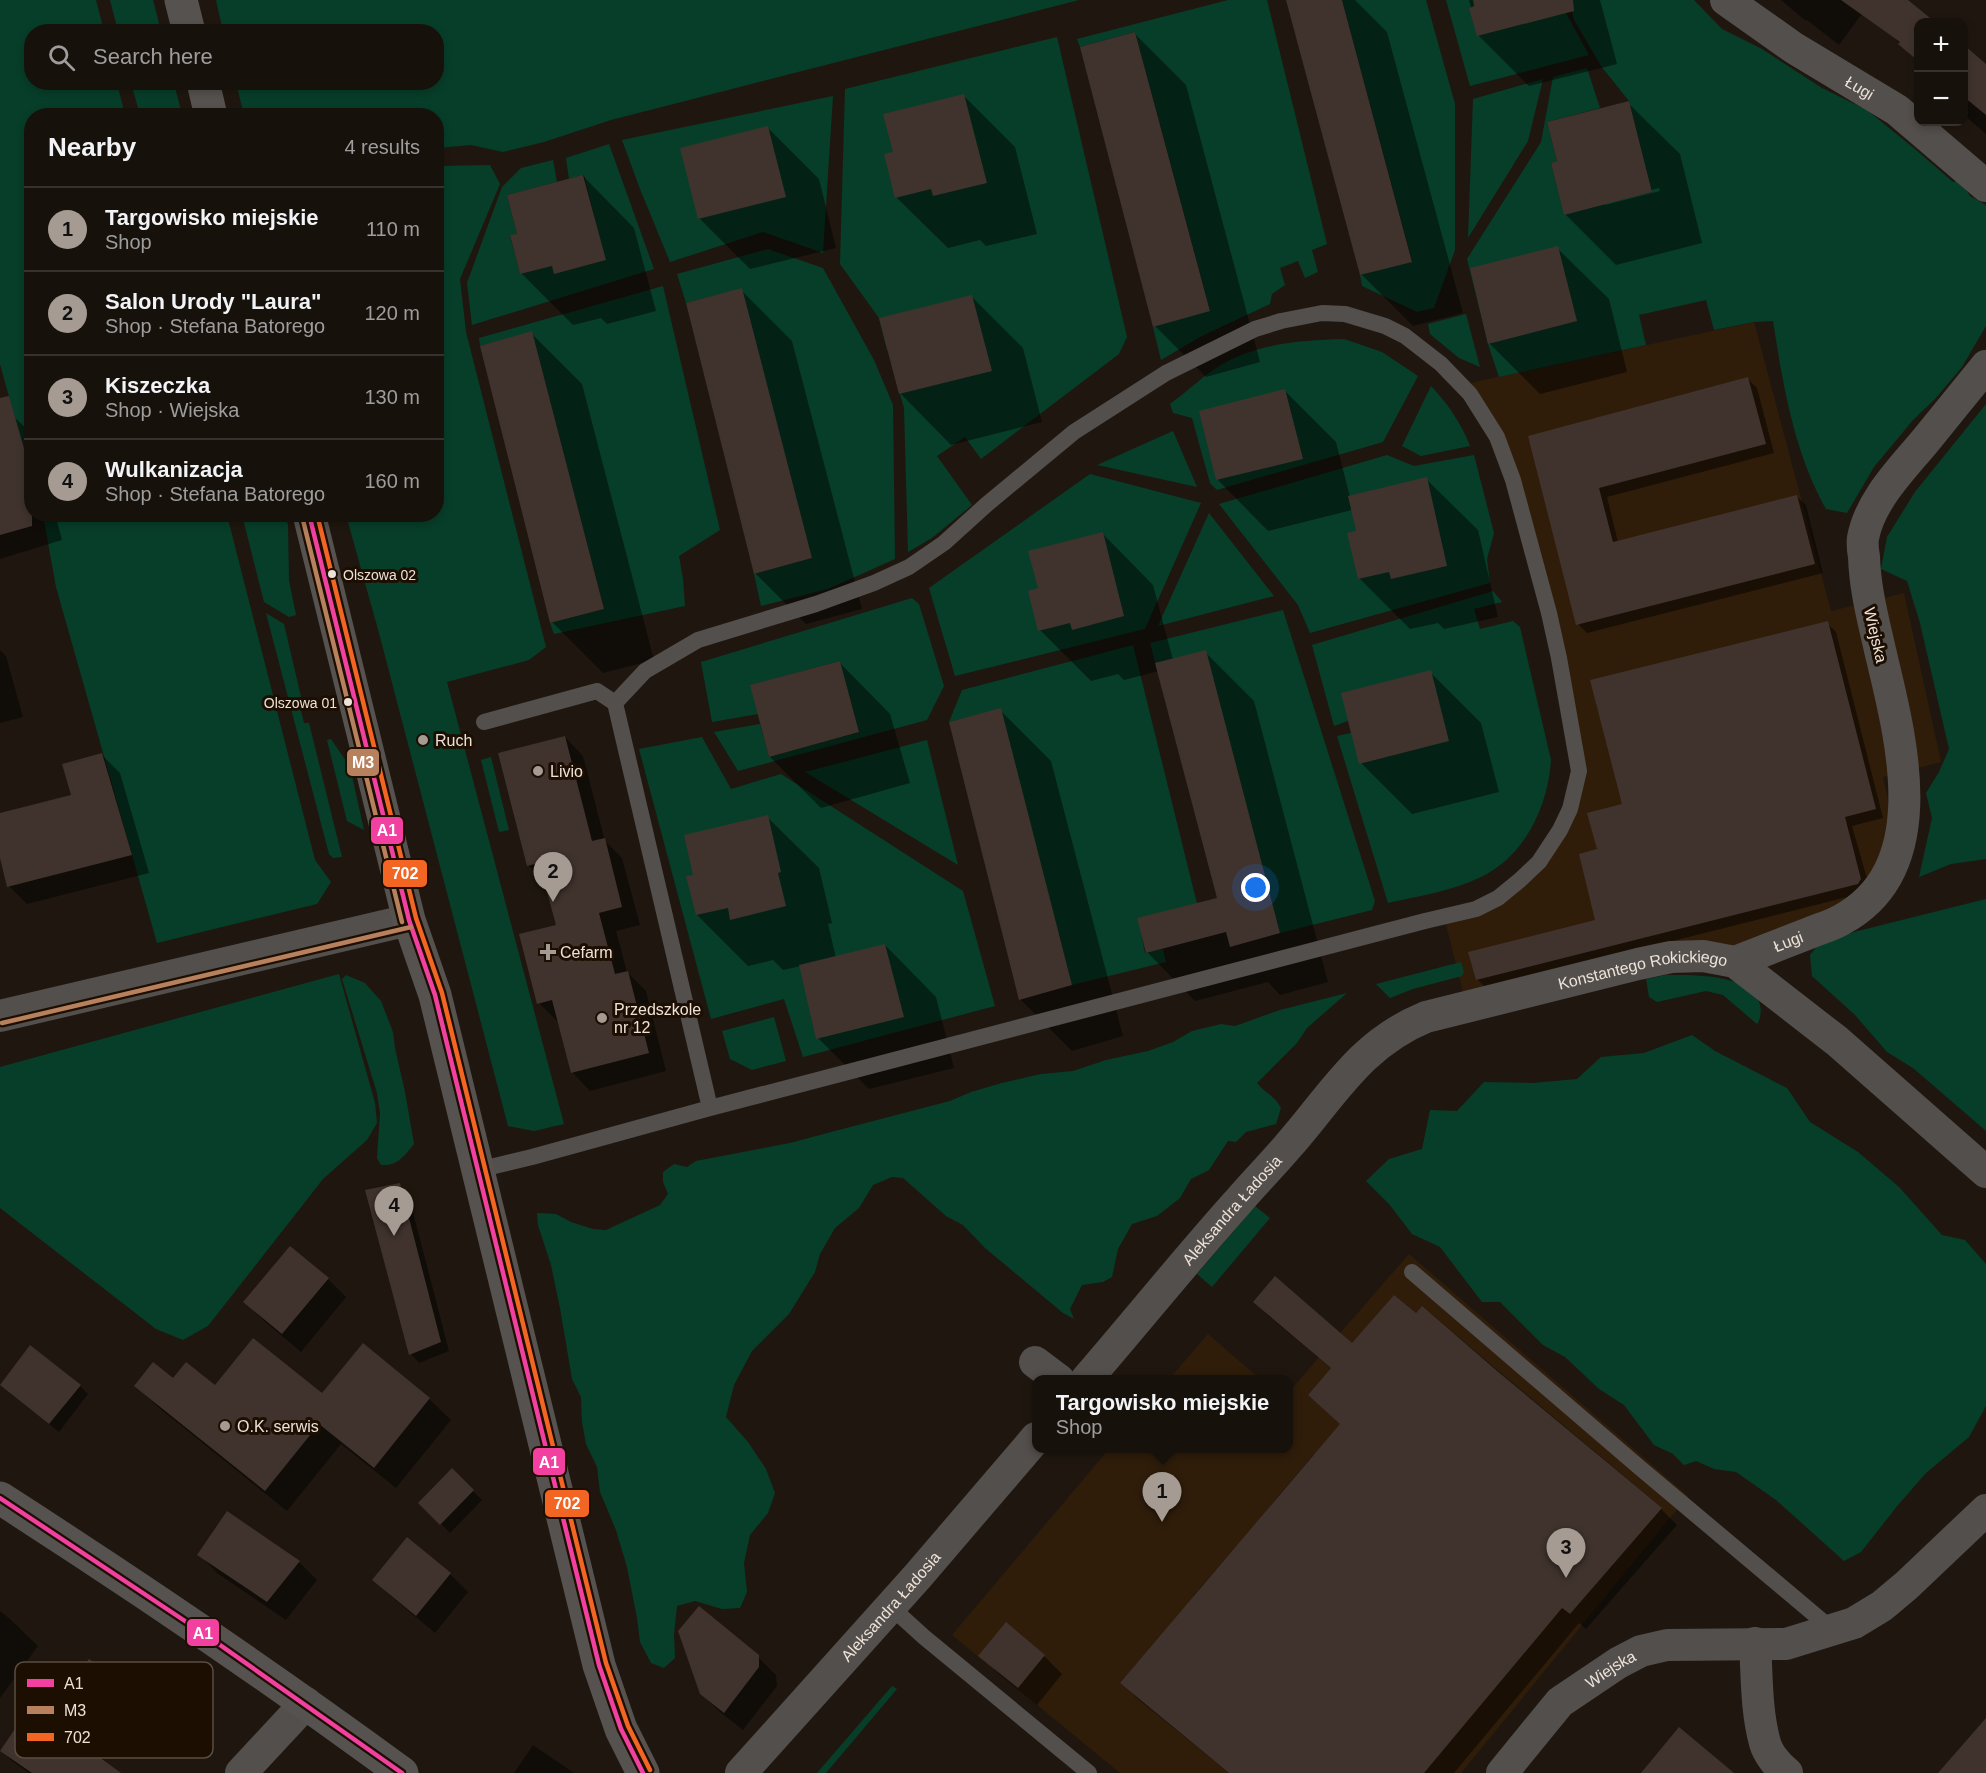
<!DOCTYPE html>
<meta charset="utf-8">
<style>
body{margin:0;font-family:Arial,sans-serif;background:#201a14;color:#f1f3f6}
.controls{position:absolute;right:18px;top:18px;display:grid;overflow:hidden;border-radius:12px;box-shadow:0 3px 9px #0003}
.controls button{width:54px;height:54px;display:grid;place-items:center;padding:0;border:0;border-bottom:2px solid #36312c;background:#17110b;color:#f1f3f6;font:30px sans-serif}
.you{position:absolute;left:1256px;top:888px;width:21px;height:21px;margin:-15px;border:4px solid #fff;border-radius:50%;background:#1a73e8;box-shadow:0 0 0 9px #1a73e833}
.badge{display:grid;place-items:center;width:39px;height:39px;border-radius:50%;background:#a59b92;color:#111;font-size:20px;font-weight:700}
.pin{position:absolute;translate:-50% -50px;filter:drop-shadow(0 2px 3px #0008)}
.pin::after{content:'';position:absolute;top:32px;width:21px;height:18px;background:inherit;clip-path:polygon(0 0,100% 0,50% 100%)}
.popup{position:absolute;left:1032px;top:1375px;width:261px;height:78px;box-sizing:border-box;display:grid;place-content:center;border-radius:12px;background:#17110b;filter:drop-shadow(0 2px 4px #0005);font-size:20px;white-space:nowrap;color:#9e9d9d}
.popup b{font-size:22px;color:#f1f3f6}
.popup::after{content:'';position:absolute;left:50%;top:100%;margin-left:-12px;border:12px solid transparent;border-top-color:#17110b}
.list{margin:0;padding:0;list-style:none}
h2{display:flex;justify-content:space-between;align-items:center;height:78px;margin:0;padding:0 24px;font-size:26px}
h2 small{font-size:20px;font-weight:400;color:#9e9d9d}
.list li{display:grid;grid-template-columns:39px 1fr auto;gap:18px;align-items:center;box-sizing:border-box;height:84px;padding:0 24px;border-top:2px solid #36312c}
.list b{display:block;font-size:22px;white-space:nowrap}
.list p{margin:0;font-size:20px;white-space:nowrap;color:#9e9d9d}
.list em{font-size:20px;font-style:normal;color:#9e9d9d}
.icon{flex:none;width:33px;height:33px;fill:none;stroke:currentColor;stroke-width:2;stroke-linecap:round;stroke-linejoin:round}
.map{position:relative;flex:none;width:1986px;height:1773px;overflow:hidden}
.search{position:absolute;background:#17110b;box-shadow:0 3px 9px #0003;left:24px;top:24px;width:420px;height:66px;display:flex;align-items:center;gap:15px;box-sizing:border-box;padding:0 21px;border-radius:24px;color:#9e9d9d;font-size:22px}
.panel{position:absolute;background:#17110b;box-shadow:0 3px 9px #0003;left:24px;top:108px;width:420px;height:414px;border-radius:24px}
.map>svg:first-child{display:block}
.built{fill:#2f1d0a;fill-rule:evenodd}
.green{fill:#073e29}
.shadow{fill:#0007;fill-rule:evenodd}
.building{fill:#40332d}
.lines{fill:none;stroke-linecap:round;stroke-linejoin:round}
.lane{stroke:#534f4c;stroke-width:16}
.street{stroke:#534f4c;stroke-width:32}
.secondary{stroke:#56524f;stroke-width:33}
.bus-1-casing{stroke:#1d0e02;stroke-width:9}
.bus-2-casing{stroke:#1d0e02;stroke-width:9}
.bus-3-casing{stroke:#1d0e02;stroke-width:9}
.bus-1{stroke:#f240a1;stroke-width:4.5}
.bus-2{stroke:#b6815c;stroke-width:4.5}
.bus-3{stroke:#f26522;stroke-width:4.5}
.bus-dot{fill:#ede2d8;stroke:#1d0e02;stroke-width:2}
.poi-dot{fill:#a59b92;stroke:#1d0e02;stroke-width:2}
.labels{text-anchor:middle;stroke-width:6;stroke-linejoin:round;paint-order:stroke}
.bus-label{font-size:14px;fill:#ede2d8;stroke:#1d0e02;text-anchor:start}
.street-label{font-size:16px;fill:#ede2d8;stroke:#1d0e02}
.poi-label{font-size:16px;fill:#ede2d8;stroke:#1d0e02;text-anchor:start}
.key{fill:#1d0e02;stroke:#5b4e42;stroke-width:1.5}
.key-label{font-size:16px;fill:#ede2d8}
.line-badge{stroke:#1d0e02;stroke-width:2}
.badge-label{font-size:16px;text-anchor:middle;font-weight:bold;fill:#fff}
</style>
<div class="map">
<svg width="1986" height="1773" viewBox="0 0 1986 1773">
<rect width="100%" height="100%" fill="#1f170f"/>
<path class="built" d="M1754 322 1831 611 1904 593 1941 762 1883 777 1892 818 1881 876 1831 913 1735 962 1467 1007 1444 917 1476 909 1539 862 1577 781 1513 480 1461 385Z
M1409 1254 1688 1496 1461 1773H1424L1534 1641 1313 1455 1265 1512 1430 1650 1408 1676 1242 1540 1193 1596 1359 1735 1336 1761 1171 1624 1120 1683 1229 1773H1120L952 1635 1109 1449 1288 1448V1393ZM1394 1295 1416 1313 1421 1307 1431 1314 1662 1508 1569 1614 1535 1587 1308 1395Z
M1208 1334 1260 1379H1169Z"/>
<path class="green" d="M0 0H96L104 31 32 32V82L117 83 125 115 32 116 31 476 0 364Z
M110 0H153L161 31H118Z
M216 0H1079L611 120 544 142 503 152 471 145 437 148 436 116 244 115 236 83 436 82V32L223 31Z
M1228 0H1267L1327 244 1312 250 1318 272 1305 278 1298 261 1280 268 1285 285 1272 294 1270 304 1200 337 1161 360 1153 327 1210 310 1135 32 1080 47 1077 39Z
M1342 0H1426L1455 104V250L1434 308 1417 312 1362 286 1360 275 1412 261Z
M1446 0H1473L1474 6 1469 8 1566 13 1589 55 1470 86Z
M1569 0H1694L1722 29 1762 49 1822 88 1867 110 1916 150 1953 182 1960 180 1970 196 1986 205V326L1962 367 1935 399 1913 420 1874 467 1847 513 1826 509C1794 452 1783 385 1773 321L1754 322 1714 330 1706 300 1639 315 1646 345 1499 377 1488 344 1467 259 1541 142 1553 77 1587 68 1600 108 1547 122 1557 161 1551 163 1562 206 1593 198 1596 206 1652 192 1629 101 1601 66 1574 20Z
M1057 37 1127 337 1119 354 981 459 965 437 937 456 972 505 932 538 908 552 904 408 891 363 892 349 887 350 879 318 840 264 845 89Z
M1543 79 1528 141 1468 238 1473 99Z
M131 83H174L182 115H140Z
M833 96 823 253 763 232 670 262 640 189 622 140Z
M609 144 654 269 472 325 467 283 502 187 521 168 553 160 557 182 507 195 517 234 510 236 520 274 552 266 555 273 605 260 584 175 569 179 566 158Z
M490 165 500 184 460 279 466 332 546 647 529 660 447 682 564 1124 534 1131 508 1126 379 633 346 515 436 514 437 166Z
M768 249 823 268 874 360 893 405 895 559 828 589 761 606 754 574 812 558 741 289 686 303 677 274Z
M663 286 720 530 679 556 683 579 685 606 554 634 550 623 604 609 532 332 480 346 479 338Z
M1466 314 1480 367 1459 358 1430 334 1428 324Z
M1344 339 1382 352 1418 376 1383 442 1217 490 1210 483 1192 418 1173 413 1170 404C1187 392 1208 371 1226 362 1262 343 1304 340 1344 339Z
M1431 386C1448 404 1461 423 1470 446L1421 456 1402 446Z
M1986 404V859L1951 864 1919 877 1932 818 1926 793 1939 772 1949 749 1920 623 1907 581 1881 569 1887 537 1915 492Z
M1173 431 1197 487 1097 465Z
M1387 455 1414 466 1474 455 1494 533 1487 559 1490 583 1310 633 1298 605 1219 504Z
M1090 474 1201 503 1145 629 955 676 929 588Z
M1209 513 1274 596 1158 626Z
M43 515H227L315 860 331 882 317 904 157 943 56 587Z
M242 515H285L288 525 289 580 296 615 289 617 264 602Z
M1493 591 1502 602 1474 609 1480 629 1513 621 1520 627 1551 760C1548 806 1525 856 1481 877 1453 891 1418 896 1388 903L1337 736 1351 733 1348 721 1334 726 1312 645Z
M912 598 919 604 944 686 927 720 738 771 714 732 760 724 769 757 859 732 840 661 751 685 758 714 712 722 701 662Z
M1283 610 1375 901 1372 910 1280 933 1250 822 1155 663 1150 643Z
M266 613 284 624 302 701 299 703 304 723H309L342 857 333 858 329 854Z
M1133 645 1202 924 1173 946 1164 912 1138 918 1145 953 1163 949 1166 962 1072 985 1000 709 949 722 962 690Z
M702 737 731 789 781 774 963 891 995 1006 803 1057 784 999 711 1019 639 749Z
M331 739 350 767 364 830 347 821 327 740Z
M927 740 958 865 805 772Z
M491 757 509 830 499 832 481 760Z
M1986 899V1131L1913 1068 1887 1052 1855 1015 1812 976 1810 955 1822 940Z
M1461 962 1464 972 1462 976 1413 989 1390 998 1376 984Z
M339 974 375 1103 377 1123 367 1140 323 1179 208 1326 183 1340 156 1329 0 1208V1067Z
M346 975 365 983 381 1001 393 1032 395 1048 405 1092 414 1144C404 1156 398 1166 381 1165L377 1158 380 1113 377 1093 342 979Z
M1666 975C1692 975 1747 973 1759 1002 1762 1009 1761 1018 1757 1024L1723 995 1706 991 1657 1002 1649 997 1646 979Z
M1347 993 1307 1028 1297 1043 1257 1083C1265 1093 1275 1096 1281 1108L1276 1124 1246 1132 1236 1142 1228 1141 1209 1170 1191 1179 1180 1198 1157 1216 1132 1224 1118 1249 1112 1277 1103 1282 1082 1285 1070 1309 1074 1319 1063 1313 985 1248 963 1225 946 1216 903 1178 892 1177 873 1185 859 1208 835 1228 820 1254 815 1272 789 1314 752 1351 734 1385 726 1417 748 1442 766 1469 775 1493 768 1513 750 1535 744 1563 747 1592 740 1608 722 1609 695 1601 677 1606 674 1634 675 1658 664 1668 651 1663 640 1642 637 1618 627 1567 616 1530 600 1492 597 1467 586 1444 582 1422 581 1397 572 1379 560 1308 551 1265 538 1225 537 1213 556 1214 571 1222 593 1229 606 1230 660 1205 668 1194 663 1182V1172L674 1164 687 1167 696 1161 790 1143 835 1131 950 1101 971 1092 1002 1083 1041 1074 1073 1071 1106 1060 1148 1051 1173 1042 1192 1031 1221 1024 1235 1026 1280 1010Z
M774 1017 786 1061 752 1070 730 1059 722 1031Z
M1692 1035 1715 1051 1787 1088 1810 1122 1858 1152 1899 1187 1942 1235 1965 1240 1986 1264V1406L1969 1437 1926 1473 1898 1505 1861 1552 1844 1561 1776 1500 1736 1472 1714 1469 1696 1461 1684 1465 1673 1454 1654 1445 1624 1405 1599 1389 1565 1357 1543 1345 1500 1302H1482L1440 1247 1412 1234 1389 1204 1366 1181 1389 1159 1422 1149 1430 1110 1457 1111 1484 1082 1533 1083 1577 1079 1601 1057 1644 1053Z
M1255 1206 1270 1218 1212 1287 1197 1274Z
M892 1686 897 1689 826 1773H817Z"/>
<path class="shadow" d="M1288 0H1355L1387 32 1463 313 1413 326 1362 275Z
M1469 0H1600L1617 64 1529 86 1478 35Z
M1781 0H1872L1839 45 1807 20 1806 21Z
M1915 8 1933 22H1918V62L1891 34Z
M1134 33 1186 85 1260 362 1206 377 1155 326Z
M1964 47 1986 65V134L1964 115Z
M964 96 1015 147 1037 234 986 246 980 240 948 248 896 197 895 153Z
M1628 103 1680 154 1702 243 1616 265 1565 214 1558 162ZM1659 188 1660 191 1605 205V202Z
M767 127 819 179 836 248 750 269 699 218Z
M583 176 634 228 656 311 607 324 601 318 573 325 522 274 519 235Z
M1557 248 1609 299 1627 372 1540 394 1489 343Z
M741 290 792 341 862 609 806 624 755 573Z
M972 297 1023 348 1042 422 951 445 900 393Z
M531 333 582 384 654 660 603 673 552 622Z
M1748 379 1757 388 1774 453 1607 497 1618 542 1797 497 1806 505 1823 573 1587 633 1578 624 1529 437Z
M1285 391 1336 442 1350 497 1426 479 1478 530 1498 617 1444 629 1438 623 1410 629 1359 578 1357 532 1352 510 1268 531 1217 479Z
M13 416 32 434V514H55L62 540 0 559V420Z
M1102 533 1153 585 1173 660 1205 652 1254 701 1328 982 1280 995 1268 982 1195 1001 1147 952 1219 899 1159 671 1124 680 1118 674 1091 681 1040 630V589Z
M1827 623 1836 632 1883 818 1852 826 1870 889 1867 892 1486 988 1477 979 1597 921 1624 805Z
M0 650 6 656 23 717 0 723Z
M839 662 890 714 910 783 821 808 770 757Z
M1430 672 1481 723 1499 792 1412 814 1361 763Z
M1000 710 1051 761 1123 1036 1072 1051 1021 1000Z
M565 737 583 756 605 841 622 858 640 925 616 931 627 972 646 991 666 1071 590 1091 572 1072 559 1021H557L539 1003 557 926 546 883 528 865Z
M102 755 120 773 149 873 27 904 9 886 0 852V814L73 796Z
M767 817 819 868 832 923 828 924 836 958 885 945 936 997 954 1068 869 1089 818 1038 801 966 783 970 773 960 748 966 697 915 695 876Z
M399 1184 408 1193 449 1351 419 1363 411 1354Z
M328 1279 346 1297 301 1352 263 1320 245 1302Z
M1255 1302 1353 1345 1496 1372 1661 1509 1677 1525 1586 1629 1579 1623 1454 1773H1229L1138 1699 1122 1683 1341 1424 1332 1369 1271 1318Z
M173 1380 215 1388 323 1396 429 1399 451 1420 396 1488 341 1444 287 1511 158 1407 136 1386Z
M80 1386 88 1394 59 1432 10 1393Z
M452 1470 482 1500 450 1533 420 1503Z
M199 1554 299 1562 317 1580 286 1620 217 1573Z
M450 1574 468 1592 435 1633 393 1598 374 1580Z
M0 1611 10 1619 38 1646 0 1698Z
M981 1656H1044L1062 1674 1037 1705 999 1674Z
M758 1657 776 1675 777 1686 743 1730 720 1712 701 1693Z
M90 1661 127 1686 137 1697 95 1756 119 1773H29L12 1761 1 1750 47 1722Z
M533 1745 574 1773H514Z"/>
<path class="building" d="M1286 0H1342L1412 262 1360 275Z
M1473 0H1573L1574 11 1477 36 1469 8 1474 6Z
M1841 0H1908L1935 22H1918V61L1898 44 1900 42Z
M1135 32 1210 311 1153 327 1080 47Z
M1964 45 1986 64V115L1964 97Z
M964 94 987 183 933 196 931 189 895 198 884 154 893 152 883 114Z
M1629 101 1652 192 1564 215 1551 163 1557 161 1547 122Z
M768 126 786 197 698 219 680 148Z
M583 175 606 260 554 274 552 266 520 274 510 235 517 234 507 195Z
M1558 246 1577 321 1488 344 1470 268Z
M742 288 812 558 754 574 686 303Z
M972 295 992 371 899 394 879 318Z
M532 331 604 609 550 623 480 346Z
M1748 377 1766 444 1599 488 1613 542 1797 495 1815 564 1576 625 1528 436Z
M1285 389 1303 459 1216 480 1199 411Z
M9 396 32 476V526L0 535V398Z
M1427 477 1447 566 1391 579 1389 572 1358 579 1347 533 1356 531 1348 496Z
M1103 532 1124 616 1072 630 1070 623 1038 631 1028 591 1038 588 1028 551Z
M1828 621 1876 809 1845 817 1861 879 1858 884 1476 980 1468 952 1595 920 1579 854 1597 849 1587 813 1622 804 1590 680Z
M1206 650 1280 933 1230 947 1226 932 1146 953 1137 918 1217 898 1155 663Z
M840 661 859 732 769 757 750 685Z
M1431 670 1449 741 1359 764 1341 693Z
M1001 708 1072 985 1019 1000 949 722Z
M565 736 592 841 605 838 622 907 599 913 615 974 628 971 649 1053 571 1073 552 1000 537 1004 519 934 556 925 539 863 527 866 498 753Z
M102 753 132 855 7 887 0 858V813L71 795 62 764Z
M768 815 781 872 778 873 786 906 730 920 728 908 696 915 686 876 693 875 684 835Z
M885 944 904 1017 816 1039 799 965Z
M400 1183 441 1342 409 1355 365 1190Z
M290 1246 329 1278 282 1334 243 1302Z
M1275 1276 1352 1343 1394 1295 1416 1313 1422 1306 1497 1371 1662 1508 1570 1614 1562 1608 1424 1773H1229L1120 1683 1340 1424 1308 1395 1331 1368 1253 1302Z
M253 1338 322 1393 363 1343 430 1398 374 1468 319 1424 265 1491 134 1386 153 1362 173 1378 186 1362 215 1385Z
M30 1345 81 1385 49 1424 0 1385Z
M452 1468 474 1490 440 1525 418 1503Z
M227 1511 300 1561 267 1602 197 1555Z
M407 1537 451 1573 416 1616 372 1580Z
M699 1606 759 1655V1667L724 1713 700 1694 678 1631Z
M1006 1622 1045 1655 1018 1688 978 1656Z
M89 1659 127 1685 84 1746 121 1773H32L0 1751 29 1708 46 1720Z
M1986 1718V1773H1938Z
M1679 1727 1734 1773H1641Z"/>
<g class="lines">
<path class="lane" d="M484 722 597 691 615 703
M478 1170 532 1157 710 1108 1425 921 1476 909 1498 898 1520 880 1539 862 1560 830 1570 809 1579 771 1559 658 1549 613 1513 480 1497 437 1470 394 1441 364 1405 336 1385 326 1345 314 1322 313 1281 321 1255 329 1166 373 1074 432 986 505 944 543 909 567 874 583 816 604 698 640 645 671 615 703 710 1108
M1412 1272 1639 1467 1833 1630
M891 1607 924 1637 1089 1773"/>
<g class="street">
<path id="s1" d="M1726 0 1794 48 1897 110 1986 186"/>
<path id="s2" d="M1735 962C1759 953 1783 943 1807 934 1818 929 1831 926 1841 920 1938 868 1900 735 1880 650 1873 619 1865 589 1864 557 1863 551 1862 544 1863 538 1870 500 1902 469 1926 440 1946 415 1966 391 1986 366"/>
<path d="M0 1016 409 920"/>
<path d="M1035 1362 1059 1380"/>
<path id="s3" d="M1086 1380C1137 1321 1185 1261 1237 1203 1254 1183 1272 1165 1289 1145 1333 1095 1360 1044 1426 1017L1638 964 1671 957 1703 956 1735 962 1837 1041 1986 1172"/>
<path d="M1755 1643C1757 1675 1756 1711 1765 1743 1768 1754 1778 1766 1787 1773"/>
<path d="M241 1773 306 1703"/>
<path id="s4" d="M741 1773 917 1577 1036 1438"/>
<path id="s5" d="M1502 1773 1560 1702 1618 1663 1641 1651 1667 1645 1786 1644 1854 1623 1882 1606 1907 1585 1986 1510"/>
</g>
<path class="secondary" d="M181 0 189 32
M203 82 211 116
M309 514 409 920 435 995 599 1665 621 1729 643 1773
M0 1498C137 1586 271 1677 402 1773"/>
<g class="bus-1-casing">
<path id="bus-1" d="M309 514 409 920 435 995 599 1665 621 1729 643 1773
M0 1498 203 1633 402 1773"/>
</g>
<g class="bus-2-casing">
<path id="bus-2" d="M302 516 402 922
M2 1023 411 927"/>
</g>
<g class="bus-3-casing">
<path id="bus-3" d="M317 514 416 918 442 993 606 1663 628 1726 650 1770"/>
</g>
<use href="#bus-1" class="bus-1"/>
<use href="#bus-2" class="bus-2"/>
<use href="#bus-3" class="bus-3"/>
</g>
<g class="bus-dot">
<circle cx="332" cy="574" r="5"/>
<circle cx="348" cy="702" r="5"/>
</g>
<g class="poi-dot">
<circle cx="423" cy="740" r="6"/>
<circle cx="538" cy="771" r="6"/>
<path d="M545 943h6v6h6v6h-6v6h-6v-6h-6v-6h6z"/>
<circle cx="602" cy="1018" r="6"/>
<circle cx="225" cy="1426" r="6"/>
</g>
<g class="labels">
<g class="bus-label">
<text x="343" y="580">Olszowa 02</text>
<text x="337" y="708" text-anchor="end">Olszowa 01</text>
</g>
<g class="street-label">
<text dy="6" stroke="none"><textPath href="#s1" startOffset="160">Ługi</textPath></text>
<text transform="translate(1876 635) rotate(77)" y="6">Wiejska</text>
<text dy="6" stroke="none"><textPath href="#s2" startOffset="57">Ługi</textPath></text>
<text dy="6" stroke="none"><textPath href="#s3" startOffset="723">Konstantego Rokickiego</textPath></text>
<text dy="6" stroke="none"><textPath href="#s3" startOffset="224">Aleksandra Ładosia</textPath></text>
<text dy="6" stroke="none"><textPath href="#s4" startOffset="224">Aleksandra Ładosia</textPath></text>
<text dy="6" stroke="none"><textPath href="#s5" startOffset="152">Wiejska</textPath></text>
</g>
<g class="poi-label">
<text x="435" y="746">Ruch</text>
<text x="550" y="777">Livio</text>
<text x="560" y="958">Cefarm</text>
<text x="614" y="1015">Przedszkole<tspan x="614" dy="18">nr 12</tspan></text>
<text x="237" y="1432">O.K. serwis</text>
</g>
</g>
<rect x="15" y="1662" width="198" height="96" rx="9" class="key"/>
<rect x="27" y="1679" width="27" height="8" fill="#f240a1"/>
<rect x="27" y="1706" width="27" height="8" fill="#b6815c"/>
<rect x="27" y="1733" width="27" height="8" fill="#f26522"/>
<g class="key-label">
<text x="64" y="1689">A1</text>
<text x="64" y="1716">M3</text>
<text x="64" y="1743">702</text>
</g>
<g class="line-badge">
<rect x="346" y="748" width="34" height="29" rx="6" fill="#b6815c"/>
<rect x="370" y="816" width="34" height="29" rx="6" fill="#f240a1"/>
<rect x="382" y="859" width="46" height="29" rx="6" fill="#f26522"/>
<rect x="532" y="1447" width="34" height="29" rx="6" fill="#f240a1"/>
<rect x="544" y="1489" width="46" height="29" rx="6" fill="#f26522"/>
<rect x="186" y="1618" width="34" height="29" rx="6" fill="#f240a1"/>
</g>
<g class="badge-label">
<text x="363" y="768">M3</text>
<text x="387" y="836">A1</text>
<text x="405" y="879">702</text>
<text x="549" y="1468">A1</text>
<text x="567" y="1509">702</text>
<text x="203" y="1639">A1</text>
</g>
</svg>
<div class="controls">
<button>+</button>
<button>−</button>
</div>
<div class="you"></div>
<div class="pin badge" style="left:1162px;top:1522px">1</div>
<div class="popup"><b>Targowisko miejskie</b>Shop</div>
<div class="pin badge" style="left:553px;top:902px">2</div>
<div class="pin badge" style="left:1566px;top:1578px">3</div>
<div class="pin badge" style="left:394px;top:1236px">4</div>
<div class="search"><svg class="icon" aria-label="search" viewBox="0 0 24 24"><circle cx="10" cy="10" r="6"/><path d="M15 15l6 6"/></svg>Search here</div>
<section class="panel">
<h2>Nearby<small>4 results</small></h2>
<ul class="list">
<li><span class="badge">1</span><div><b>Targowisko miejskie</b><p>Shop</p></div><em>110 m</em></li>
<li><span class="badge">2</span><div><b>Salon Urody &quot;Laura&quot;</b><p>Shop · Stefana Batorego</p></div><em>120 m</em></li>
<li><span class="badge">3</span><div><b>Kiszeczka</b><p>Shop · Wiejska</p></div><em>130 m</em></li>
<li><span class="badge">4</span><div><b>Wulkanizacja</b><p>Shop · Stefana Batorego</p></div><em>160 m</em></li>
</ul>
</section>
</div>
